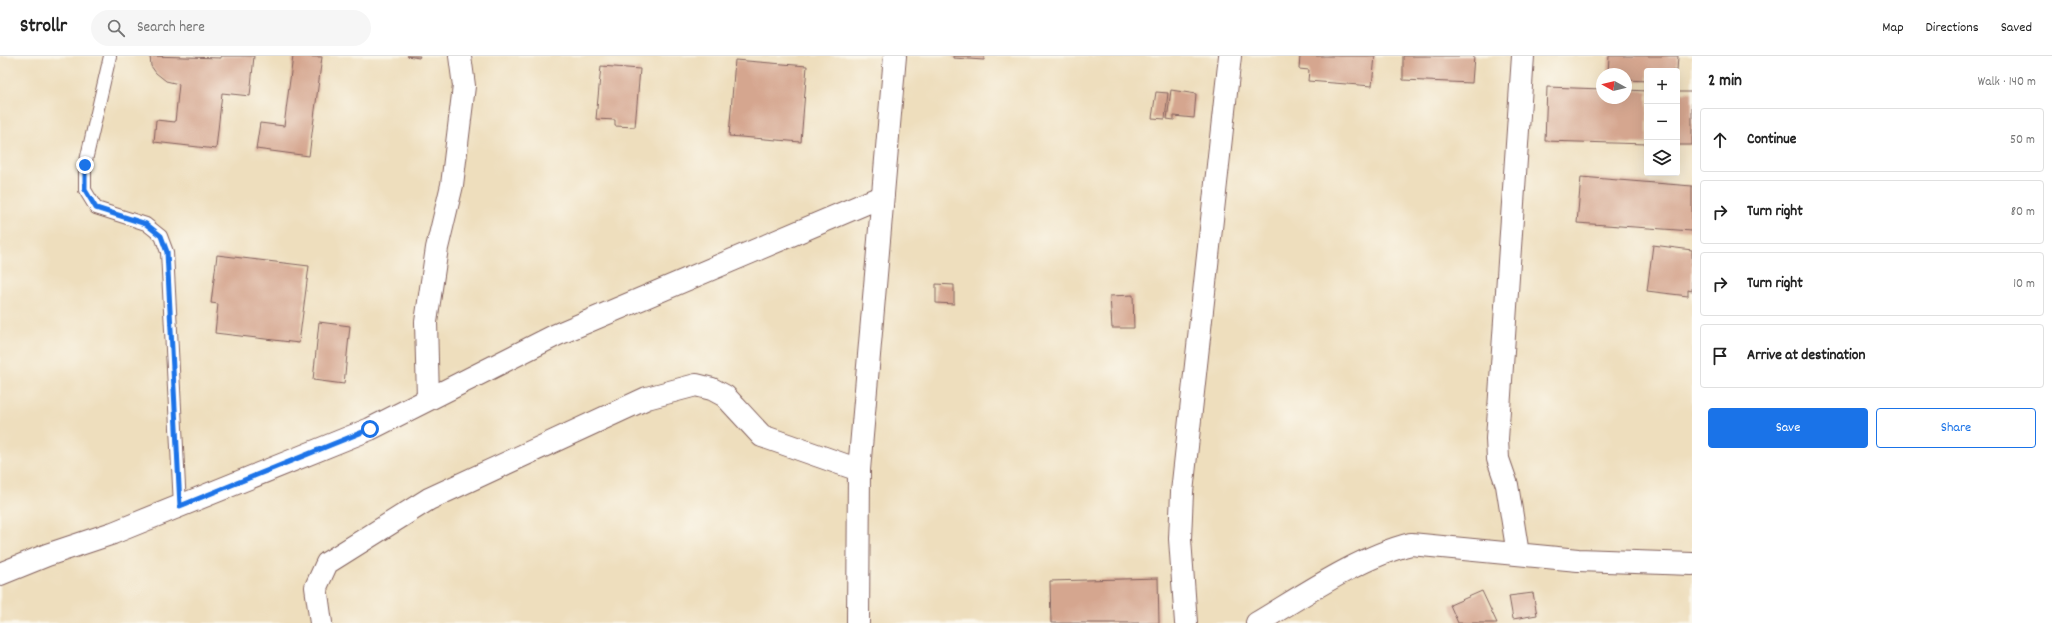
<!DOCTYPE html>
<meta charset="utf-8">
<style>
body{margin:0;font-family:Dekko,sans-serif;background:#f6f6f6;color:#222}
.controls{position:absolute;right:12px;top:12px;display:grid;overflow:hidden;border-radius:4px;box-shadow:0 4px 16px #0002}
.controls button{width:36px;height:36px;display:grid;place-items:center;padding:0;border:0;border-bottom:1px solid #e0e0e0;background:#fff;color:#222;font:20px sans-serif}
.compass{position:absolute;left:1596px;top:12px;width:36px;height:36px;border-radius:50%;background:#fff;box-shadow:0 4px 16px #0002;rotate:278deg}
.stop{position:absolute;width:12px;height:12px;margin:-9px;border:3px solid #1a73e8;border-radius:50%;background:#fff}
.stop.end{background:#1a73e8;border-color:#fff;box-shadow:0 1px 4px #0008}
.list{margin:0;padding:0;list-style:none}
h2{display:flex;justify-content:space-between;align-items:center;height:52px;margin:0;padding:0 16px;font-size:17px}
h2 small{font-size:13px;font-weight:400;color:#767676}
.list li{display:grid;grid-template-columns:26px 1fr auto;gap:12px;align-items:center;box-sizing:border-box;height:64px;margin:0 8px 8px;padding:0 8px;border:1px solid #e0e0e0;border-radius:4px}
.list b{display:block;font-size:15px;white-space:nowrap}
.list em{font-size:13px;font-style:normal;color:#767676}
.actions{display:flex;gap:8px;padding:12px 16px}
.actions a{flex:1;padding:9px 0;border:1px solid #1a73e8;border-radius:4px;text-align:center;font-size:14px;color:#1a73e8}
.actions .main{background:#1a73e8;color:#fff}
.icon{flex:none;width:22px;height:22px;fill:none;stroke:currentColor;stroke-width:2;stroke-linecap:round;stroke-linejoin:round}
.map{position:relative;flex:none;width:1692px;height:567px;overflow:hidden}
header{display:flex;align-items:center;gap:24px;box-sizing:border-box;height:56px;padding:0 20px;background:#fff;border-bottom:1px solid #e0e0e0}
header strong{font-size:19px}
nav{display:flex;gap:22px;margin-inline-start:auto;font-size:14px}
.search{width:280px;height:36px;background:#f6f6f6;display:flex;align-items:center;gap:10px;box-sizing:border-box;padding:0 14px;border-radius:22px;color:#767676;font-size:15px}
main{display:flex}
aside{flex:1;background:#fff}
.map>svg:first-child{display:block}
.building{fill:#d5a68f}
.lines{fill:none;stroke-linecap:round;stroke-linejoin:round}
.lane-casing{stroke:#83625e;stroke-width:14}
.street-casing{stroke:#83625e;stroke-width:24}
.lane{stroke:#fff;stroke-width:12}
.street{stroke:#fff;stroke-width:22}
.route{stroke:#1a73e8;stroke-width:5}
</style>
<header>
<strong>Strollr</strong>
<div class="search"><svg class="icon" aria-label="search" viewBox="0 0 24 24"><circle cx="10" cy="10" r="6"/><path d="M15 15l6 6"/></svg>Search here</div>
<nav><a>Map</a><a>Directions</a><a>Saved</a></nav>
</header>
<main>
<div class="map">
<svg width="1692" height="567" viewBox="0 0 1692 567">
<rect width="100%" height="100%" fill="#fbf7ec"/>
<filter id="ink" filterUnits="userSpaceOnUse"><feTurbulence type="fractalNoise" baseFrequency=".025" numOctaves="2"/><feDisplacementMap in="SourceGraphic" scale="8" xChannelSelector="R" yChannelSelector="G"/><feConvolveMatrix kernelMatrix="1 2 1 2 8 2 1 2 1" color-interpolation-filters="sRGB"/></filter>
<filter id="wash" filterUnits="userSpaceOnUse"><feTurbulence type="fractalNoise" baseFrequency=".012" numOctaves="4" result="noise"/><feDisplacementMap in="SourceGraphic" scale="16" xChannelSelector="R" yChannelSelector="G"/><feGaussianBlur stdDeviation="0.9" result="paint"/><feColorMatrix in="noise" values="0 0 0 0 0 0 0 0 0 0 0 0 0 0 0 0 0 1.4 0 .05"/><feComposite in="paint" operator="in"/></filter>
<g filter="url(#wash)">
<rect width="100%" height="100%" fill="#eedebd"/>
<g id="blocks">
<path class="building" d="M150 0 221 2V0H254L250 40 222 37 216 93 154 86 156 64 175 66 179 28 166 25 156 17 151 10Z
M293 0 322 1 309 100 256 93 260 67 284 70Z
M407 0H420L419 2Z
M953 0H984V4L953 2Z
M1300 0H1375L1372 30 1308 25 1309 14 1299 13Z
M1403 0H1474L1472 27 1403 24Z
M1609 0H1678L1677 15H1647V25L1626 24V18H1608Z
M735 4 807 10 801 86 729 80Z
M601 10 640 13 635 71 615 70V64L596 63Z
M1547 31 1602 33V42H1626V34L1647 35V88L1545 85Z
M1171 34 1196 38 1194 62 1174 60V64L1167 63Z
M1156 36 1168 37 1165 63 1152 62Z
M1677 36H1692V89H1677Z
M1581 121 1692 130V175L1577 167Z
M1653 189 1692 194V235L1688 234V240L1647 235Z
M217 199 309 210 299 287 215 277 218 248 211 247Z
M936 228 954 229V248L936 247Z
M1133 239 1134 272H1112L1110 240Z
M319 266 350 270 344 328 313 324Z
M1158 522 1159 567H1051L1050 525Z
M1482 535 1497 567H1458L1450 549Z
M1533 537 1537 559 1513 563 1509 540Z"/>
</g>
</g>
<g filter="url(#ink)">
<use href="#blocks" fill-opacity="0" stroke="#83625e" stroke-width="1"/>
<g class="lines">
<g class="lane-casing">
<path id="lane" d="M110 0 85 109V134L96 152 146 168 161 180 167 196 180 450"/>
</g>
<g class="street-casing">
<path id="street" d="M428 342 426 266 437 192 452 129 464 30 460 0
M1518 498 1507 429 1498 403 1497 383 1523 0
M0 518 47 499 113 477 370 373 556 279 883 140
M321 567 316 531 327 507 429 443 647 342 696 329 712 333 725 340 762 380 859 414
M858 567 859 414 895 0
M1186 567 1180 483 1182 436 1230 0
M1257 567C1304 539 1359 501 1411 488L1578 504 1692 508"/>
</g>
<use href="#lane" class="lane"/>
<use href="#street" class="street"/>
</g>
</g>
<g class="lines" filter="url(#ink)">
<path class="route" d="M85 109V134L96 152 146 168 161 180 167 196 180 450 370 373"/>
</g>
</svg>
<div class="controls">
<button>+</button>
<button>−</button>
<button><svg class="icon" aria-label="layers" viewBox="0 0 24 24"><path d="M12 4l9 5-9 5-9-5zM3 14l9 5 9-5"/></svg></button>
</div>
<svg class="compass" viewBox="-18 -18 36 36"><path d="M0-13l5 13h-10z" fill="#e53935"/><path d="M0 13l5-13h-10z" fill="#767676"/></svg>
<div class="stop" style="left:370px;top:373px"></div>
<div class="stop end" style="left:85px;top:109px"></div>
</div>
<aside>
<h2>2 min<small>Walk · 140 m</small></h2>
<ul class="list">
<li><svg class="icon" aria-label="ahead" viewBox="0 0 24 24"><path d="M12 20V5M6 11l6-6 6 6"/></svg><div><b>Continue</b></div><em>50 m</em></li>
<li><svg class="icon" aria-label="right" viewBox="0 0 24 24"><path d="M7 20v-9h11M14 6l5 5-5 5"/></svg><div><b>Turn right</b></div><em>80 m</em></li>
<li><svg class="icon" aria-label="right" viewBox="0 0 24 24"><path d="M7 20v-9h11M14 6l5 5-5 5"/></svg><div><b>Turn right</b></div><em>10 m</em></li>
<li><svg class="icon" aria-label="arrive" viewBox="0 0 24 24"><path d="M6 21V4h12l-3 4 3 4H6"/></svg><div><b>Arrive at destination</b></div></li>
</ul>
<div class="actions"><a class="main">Save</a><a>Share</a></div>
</aside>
</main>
